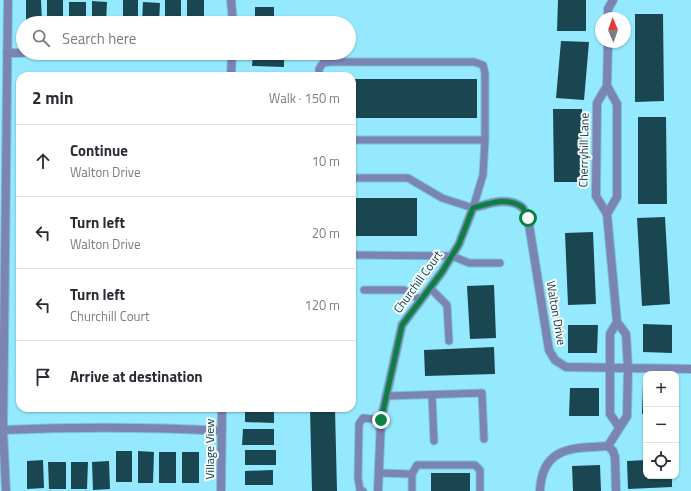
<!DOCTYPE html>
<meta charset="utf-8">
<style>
body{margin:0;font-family:"Titillium Web",sans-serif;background:#f7f7f7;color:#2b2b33}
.controls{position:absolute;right:12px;bottom:12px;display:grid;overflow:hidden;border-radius:8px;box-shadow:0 1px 3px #0004}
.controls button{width:36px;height:36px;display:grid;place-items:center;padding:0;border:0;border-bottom:1px solid #e1e1e2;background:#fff;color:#2b2b33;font:20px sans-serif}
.compass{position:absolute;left:595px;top:12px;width:36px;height:36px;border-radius:50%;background:#fff;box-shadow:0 1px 3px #0004;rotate:358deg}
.stop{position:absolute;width:12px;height:12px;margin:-9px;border:3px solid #0b8043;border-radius:50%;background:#fff}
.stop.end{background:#0b8043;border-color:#fff;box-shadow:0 1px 4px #0008}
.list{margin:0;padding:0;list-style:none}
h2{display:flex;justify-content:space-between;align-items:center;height:52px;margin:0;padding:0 16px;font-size:17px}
h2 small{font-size:13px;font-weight:400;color:#7c7c81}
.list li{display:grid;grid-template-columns:26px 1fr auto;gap:12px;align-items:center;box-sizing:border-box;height:72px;padding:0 16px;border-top:1px solid #e1e1e2}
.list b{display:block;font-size:15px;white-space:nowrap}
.list p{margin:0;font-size:13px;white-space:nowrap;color:#7c7c81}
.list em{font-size:13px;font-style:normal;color:#7c7c81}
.icon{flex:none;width:22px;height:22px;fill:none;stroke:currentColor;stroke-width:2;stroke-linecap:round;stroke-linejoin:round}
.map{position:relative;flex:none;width:691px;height:491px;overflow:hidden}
.search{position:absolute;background:#fff;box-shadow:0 1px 3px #0004;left:16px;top:16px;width:340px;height:44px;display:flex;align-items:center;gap:10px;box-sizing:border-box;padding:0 14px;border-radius:22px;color:#7c7c81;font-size:15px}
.panel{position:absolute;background:#fff;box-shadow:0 1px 3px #0004;left:16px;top:72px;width:340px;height:340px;border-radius:12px}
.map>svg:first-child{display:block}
.building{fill:#194651}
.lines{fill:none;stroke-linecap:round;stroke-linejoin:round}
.service-casing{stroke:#7ac5d7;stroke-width:9}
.minor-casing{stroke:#7ac5d7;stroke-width:10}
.service{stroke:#7b84b2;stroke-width:7}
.minor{stroke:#7b84b2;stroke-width:8}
.route{stroke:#0b8043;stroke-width:5}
.labels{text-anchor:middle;stroke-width:4;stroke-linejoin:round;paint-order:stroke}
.street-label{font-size:12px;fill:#0f333c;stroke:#f5fdff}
</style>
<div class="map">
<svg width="691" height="491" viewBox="0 0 691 491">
<rect width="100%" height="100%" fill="#95e9fe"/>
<path class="building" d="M26 0H41L42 23H26Z
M47 0H63V23H47Z
M123 0H138V23H123Z
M165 0H181V23H165Z
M187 0H204V23H187Z
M558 0H586V31H557Z
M92 1 107 2 106 23H92Z
M69 2H86V23H69Z
M143 2 160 3 159 23H142Z
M255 7H274V23H255Z
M635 14H663L664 101 635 102Z
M561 41 589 42 584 100 556 98Z
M253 53H284V67L252 66Z
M31 73H47V76H31Z
M52 73H69V76H52Z
M75 73H91V76H75Z
M253 74H283V76H252Z
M352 79H477V118H352Z
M553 109H582V182H554Z
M638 117H666L667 204H638Z
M352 198H417V236H352Z
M665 217 670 304 642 306 637 218Z
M593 232 596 304 568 305 565 233Z
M494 285 496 338 470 339 467 286Z
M643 324 672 325V353L643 352Z
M568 325H598L597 353H568Z
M352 338H354V366H352Z
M494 347 495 374 425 376 424 350Z
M643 386H646V414H642Z
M570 388H599V416H569Z
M166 408H203V410H166Z
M245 408H274V423L245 422Z
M310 409H335L337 491H312Z
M243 429H274V445H242Z
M245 450H276V465H245Z
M116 451H132V482H116Z
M138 451 154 452 153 483H138Z
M159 452H176V483H159Z
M182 452H199V483H182Z
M43 460 44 488 27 489V461Z
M646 460V476H672V487L628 489 627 461Z
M109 461 110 489 93 490 92 462Z
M48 462H66V489H49Z
M71 462H88L87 489H71Z
M600 465 601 491H573L572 466Z
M273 470V485H245V471Z
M431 473H470V491H431Z"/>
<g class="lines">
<g class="service-casing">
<path id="service" d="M319 76V69L323 63 331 62H474L483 65 485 73V140
M352 140H485L483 175 473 208 442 198 408 178H352
M352 255 452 256 469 263H500
M430 288 447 305 449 341
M364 290H404L421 300
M432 395 434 441
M386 396 482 393 484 439
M379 473 412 474 417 465H475L480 470V491
M363 491 360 490 358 478 359 424 363 418 381 420
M412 491V474"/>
</g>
<g class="minor-casing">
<path id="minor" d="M231 0 233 23
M608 18V9L613 0
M7 53H23
M51 53 232 54
M231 76 232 53
M607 214 617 197V104L607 86 608 42
M617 322 610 334V414L619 427
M3 430C76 427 149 427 222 431
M608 446 613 451 615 457 616 491
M6 491 3 430 8 0
M221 491 222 408
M378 491 381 420 402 325 442 272 459 244 473 208C488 204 507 196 522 207 525 210 526 215 528 218L549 350 555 360 566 367 691 369
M540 491C542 446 573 448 608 446L627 416 628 368 626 334 617 322 607 214 596 196 597 103 607 86"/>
</g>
<use href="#service" class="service"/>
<use href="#minor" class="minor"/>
</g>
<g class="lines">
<path class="route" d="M381 420 402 325 442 272 459 244 473 208C488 204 507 196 522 207 525 210 526 215 528 218"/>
</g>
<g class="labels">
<g class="street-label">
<text transform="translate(584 150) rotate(-89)" y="4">Cherryhill Lane</text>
<text transform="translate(418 282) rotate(-54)" y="4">Churchill Court</text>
<text transform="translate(556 313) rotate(80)" y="4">Walton Drive</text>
<text transform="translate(210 449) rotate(-90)" y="4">Village View</text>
</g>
</g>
</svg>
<div class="controls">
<button>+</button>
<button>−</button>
<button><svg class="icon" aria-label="locate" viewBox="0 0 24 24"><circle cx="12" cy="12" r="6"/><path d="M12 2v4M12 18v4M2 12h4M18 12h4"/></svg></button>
</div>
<svg class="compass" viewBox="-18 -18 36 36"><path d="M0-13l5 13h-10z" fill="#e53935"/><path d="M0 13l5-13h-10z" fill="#7c7c81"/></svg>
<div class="stop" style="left:528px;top:218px"></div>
<div class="stop end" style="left:381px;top:420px"></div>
<div class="search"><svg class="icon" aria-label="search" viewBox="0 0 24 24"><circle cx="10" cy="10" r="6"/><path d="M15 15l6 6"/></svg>Search here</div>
<section class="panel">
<h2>2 min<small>Walk · 150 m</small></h2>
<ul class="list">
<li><svg class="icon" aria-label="ahead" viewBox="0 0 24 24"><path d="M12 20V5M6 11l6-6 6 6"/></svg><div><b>Continue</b><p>Walton Drive</p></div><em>10 m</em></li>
<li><svg class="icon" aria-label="left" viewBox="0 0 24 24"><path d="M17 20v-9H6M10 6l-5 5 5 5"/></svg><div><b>Turn left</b><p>Walton Drive</p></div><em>20 m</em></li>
<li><svg class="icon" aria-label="left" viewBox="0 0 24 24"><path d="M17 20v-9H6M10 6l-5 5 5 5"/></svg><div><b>Turn left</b><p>Churchill Court</p></div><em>120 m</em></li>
<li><svg class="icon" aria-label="arrive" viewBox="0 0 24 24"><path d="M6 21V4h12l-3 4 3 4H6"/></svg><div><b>Arrive at destination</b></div></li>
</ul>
</section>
</div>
